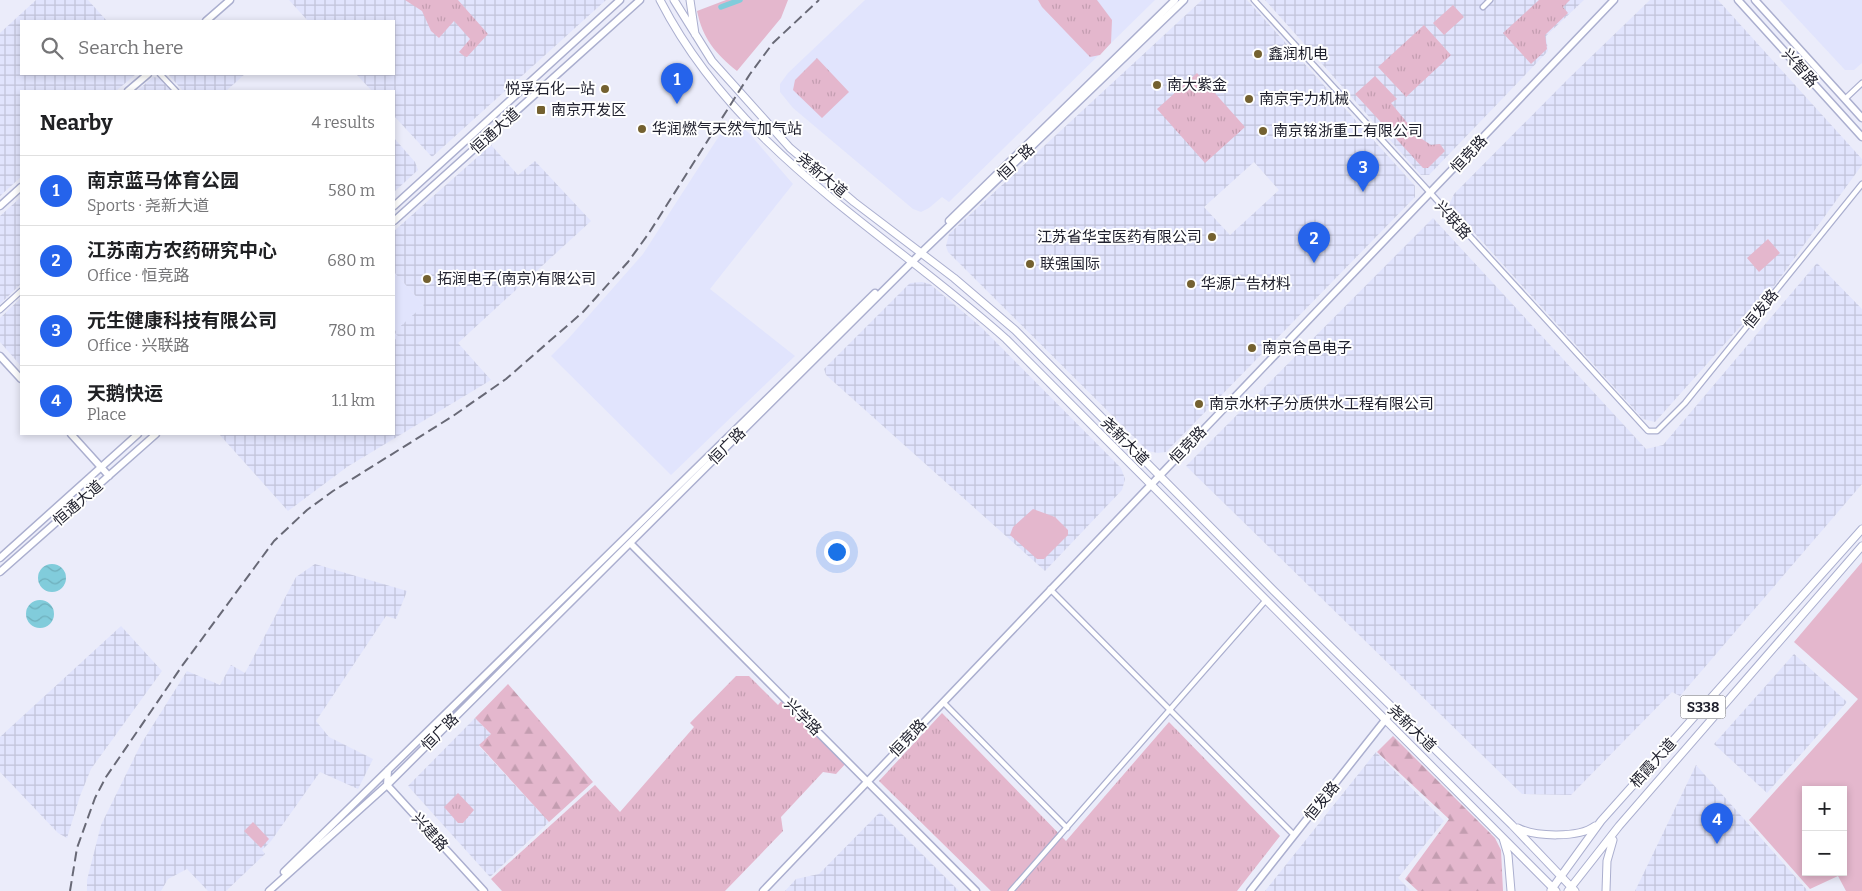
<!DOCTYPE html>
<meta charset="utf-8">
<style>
body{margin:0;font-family:Bitter,"Noto Sans SC",serif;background:#f2f2f2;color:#202124}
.controls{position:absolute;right:15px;bottom:15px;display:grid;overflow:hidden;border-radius:0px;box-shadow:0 2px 8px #0003}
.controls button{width:45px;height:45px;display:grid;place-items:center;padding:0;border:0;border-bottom:1px solid #e0e0e0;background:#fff;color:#202124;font:25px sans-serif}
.you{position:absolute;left:836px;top:551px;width:18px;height:18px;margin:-12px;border:4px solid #fff;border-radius:50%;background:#1a73e8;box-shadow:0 0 0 8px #1a73e833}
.badge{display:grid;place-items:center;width:32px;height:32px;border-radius:50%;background:#2563eb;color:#fff;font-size:16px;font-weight:700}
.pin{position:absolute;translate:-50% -41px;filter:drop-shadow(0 1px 2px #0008)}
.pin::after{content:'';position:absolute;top:26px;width:18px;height:15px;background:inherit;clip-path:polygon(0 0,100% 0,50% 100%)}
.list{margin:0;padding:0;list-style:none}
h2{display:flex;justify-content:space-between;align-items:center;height:65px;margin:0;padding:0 20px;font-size:21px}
h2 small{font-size:16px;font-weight:400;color:#757577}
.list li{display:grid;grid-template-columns:32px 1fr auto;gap:15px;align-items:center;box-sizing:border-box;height:70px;padding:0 20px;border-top:1px solid #e0e0e0}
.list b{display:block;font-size:19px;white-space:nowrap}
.list p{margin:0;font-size:16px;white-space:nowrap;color:#757577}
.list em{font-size:16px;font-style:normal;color:#757577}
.icon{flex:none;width:28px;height:28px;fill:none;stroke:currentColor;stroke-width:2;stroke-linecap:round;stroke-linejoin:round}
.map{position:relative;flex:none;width:1862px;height:891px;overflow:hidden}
.search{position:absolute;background:#fff;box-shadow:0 2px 8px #0003;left:20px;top:20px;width:375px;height:55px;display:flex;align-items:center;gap:12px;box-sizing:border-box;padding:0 18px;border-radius:0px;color:#757577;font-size:19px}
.panel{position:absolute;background:#fff;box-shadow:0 2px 8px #0003;left:20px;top:90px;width:375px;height:345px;border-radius:0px}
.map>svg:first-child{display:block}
.built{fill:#e1e4fd}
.industrial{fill:url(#industrial-grid);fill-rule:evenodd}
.grass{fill:url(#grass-tufts)}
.forest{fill:url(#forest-firs)}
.park{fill:#e4b7cd;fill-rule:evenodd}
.water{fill:url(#water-waves)}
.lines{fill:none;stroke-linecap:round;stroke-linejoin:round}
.canal{stroke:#81ccdb;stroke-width:5.5}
.street-casing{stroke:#abafcf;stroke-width:7}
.secondary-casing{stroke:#abafcf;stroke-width:9}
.primary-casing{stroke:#abafcf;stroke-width:9}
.street{stroke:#fff;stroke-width:4.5}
.secondary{stroke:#fff;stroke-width:6}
.primary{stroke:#fff;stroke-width:7}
.rail{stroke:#686976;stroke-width:2;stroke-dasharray:10 5;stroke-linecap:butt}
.poi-dot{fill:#746130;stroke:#fff;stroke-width:2}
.labels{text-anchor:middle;stroke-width:4;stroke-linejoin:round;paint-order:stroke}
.shield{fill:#fff;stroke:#63646d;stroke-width:1}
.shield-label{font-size:14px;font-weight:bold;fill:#20212e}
.poi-label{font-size:15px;fill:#20212e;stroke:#fff;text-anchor:start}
.street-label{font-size:15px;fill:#20212e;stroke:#fff}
</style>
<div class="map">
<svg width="1862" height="891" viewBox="0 0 1862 891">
<defs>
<pattern id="industrial-grid" width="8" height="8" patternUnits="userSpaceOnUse" patternTransform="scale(1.25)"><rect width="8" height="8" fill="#e1e4fd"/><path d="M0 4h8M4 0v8" fill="none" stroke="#c1c3d9"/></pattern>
<pattern id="grass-tufts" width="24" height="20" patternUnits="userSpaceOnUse" patternTransform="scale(1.25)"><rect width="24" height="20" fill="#e4b7cd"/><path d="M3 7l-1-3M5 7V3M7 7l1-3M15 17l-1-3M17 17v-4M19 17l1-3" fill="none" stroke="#c39db0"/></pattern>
<pattern id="forest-firs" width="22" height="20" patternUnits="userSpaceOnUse" patternTransform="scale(1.25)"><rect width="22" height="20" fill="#e4b7cd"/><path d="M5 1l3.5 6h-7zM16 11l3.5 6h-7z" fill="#c39db0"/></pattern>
<pattern id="water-waves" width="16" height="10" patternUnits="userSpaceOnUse" patternTransform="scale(1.25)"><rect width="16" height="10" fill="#81ccdb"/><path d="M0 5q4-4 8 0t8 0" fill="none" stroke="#6fafbc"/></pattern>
</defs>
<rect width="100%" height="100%" fill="#ebecfa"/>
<path class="built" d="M865 0H1155L949 202 942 197 929 208 921 212 913 209 793 108 780 92V84L788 73Z
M1780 0H1862V63L1854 70H1845Z
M730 119 748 132 793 184 710 289 795 356 671 475 551 356 568 339 643 254Z
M394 272 424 305 395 332 399 336 394 341Z"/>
<path class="industrial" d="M36 0H88L107 21H21V74H136L116 91H21V177L0 196V33Z
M289 0H606L432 157 394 116V91H372L356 74H394V21H308Z
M1202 0H1247L1415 186V197L1166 452 1158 453 1148 451 948 252 946 246 949 234ZM1254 162 1279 190 1230 235 1204 207Z
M1265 0H1584L1546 36 1548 51 1429 175H1421Z
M1650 0H1718L1862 159V165L1764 300 1655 422 1643 419 1449 205 1454 194 1569 78Z
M168 74H245L226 91H183Z
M153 77 159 78 171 91H137Z
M394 138 415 162 418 170 394 192Z
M491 145 518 175 535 161 591 221 458 343 491 380 347 467 288 511 219 434H394V341L398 336 394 332 424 305 394 272V231Z
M21 197V284L0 304V216Z
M1433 218 1646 449 1663 445 1817 263 1862 309V484L1680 696 1672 692 1571 795 1522 794 1186 466Z
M922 282 930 284 981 327 1121 468 1125 479 1122 490 1045 571 826 375 824 369 910 283Z
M21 298V366L0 342V318Z
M315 564 407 591 396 619 386 616 316 721 329 737 373 759 358 789 320 772 271 841 262 850 265 854 226 891H208L187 869 168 879 161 891H87V880L101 825 141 744 187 671 220 685 231 665 245 673 296 577Z
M121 626 162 671 91 769 80 796 67 838 58 833 0 772V737Z
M1794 654 1847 702 1767 793 1714 744Z
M475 718 491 734 479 746 549 822 490 877 408 786Z
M1376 752 1444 821 1398 878 1411 891H1265Z
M1696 765 1808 891H1635Z
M880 812 959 891H785L796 879 819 874Z"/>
<path class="grass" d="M405 0H458L488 34 467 57 464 56 459 52 470 39 454 21 439 38 431 31 422 11Z
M1038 0H1097L1112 20 1111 43 1100 55 1090 57 1042 7Z
M1539 0H1570L1563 7 1568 13 1545 35 1547 49 1531 64 1503 33Z
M1424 25 1451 55 1406 97 1378 67Z
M817 58 849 92 822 118 793 90 795 80Z
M1197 73 1245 127 1205 163 1157 109Z
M1375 76 1397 99 1391 103 1419 137 1431 145 1440 144 1445 151 1428 168H1423L1355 94Z
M736 676H749L778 705 783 699 847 762 836 774 823 772 781 817 783 831 725 891H502L491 879 595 785 620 812 694 727 690 723Z
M942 713 1066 841 1169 722 1280 836 1237 891H991L879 781Z
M458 793 474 810 463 823H458L444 807Z"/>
<path class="forest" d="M508 684 593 782 549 822 479 745 491 734 475 718Z
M1393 736 1495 838 1501 850 1503 891H1418L1405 879 1449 819 1377 752Z"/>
<path class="park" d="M726 0H788L781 18 737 71C715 53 703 39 697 11Z
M1453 5 1464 17 1444 35 1433 23Z
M1768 239 1780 253 1759 272 1747 258Z
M1033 509 1055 517 1068 530V535L1044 559H1037L1010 535 1013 527Z
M1862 562V891H1846L1838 876 1810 889 1749 820 1858 699 1794 642ZM1806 790H1843V872H1806Z
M253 822 269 839 261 848 244 831Z"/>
<path class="water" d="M38 578a14 14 0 1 1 28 0a14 14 0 1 1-28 0Z
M26 614a14 14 0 1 1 28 0a14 14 0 1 1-28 0Z"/>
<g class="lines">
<path class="canal" d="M721 7 740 0"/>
<g class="street-casing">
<path id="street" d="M1254 0 1648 431H1657L1685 403 1862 184
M1483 7 1490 0
M160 74 176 91
M1845 99 1862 83
M0 310 21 291
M1050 589 1294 835
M943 702 1067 828
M1011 891 1266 600"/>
</g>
<g class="secondary-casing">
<path id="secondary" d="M1738 0 1862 137
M1755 0 1862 118
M206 21 230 0
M128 91 148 74
M0 206 21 187
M394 206 620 0
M394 221 640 0
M949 221 1175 0
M0 356 21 379
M71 434 109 476
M630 543 976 891
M0 558 138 434
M0 572 156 434
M388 770 387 785 484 891
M284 872 875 293
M269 891 387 785 922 252 1184 0
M763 891C1045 593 1332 299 1614 0
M1250 891 1393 710"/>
</g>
<g class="primary-casing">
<path id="primary" d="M660 0C737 151 885 231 1006 339L1556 891
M674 0 712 61 790 148 854 202 954 278 1015 330 1274 591 1512 825 1575 891
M690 0 695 34
M1518 828C1535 837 1579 838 1595 826
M1503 838 1508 855 1511 891
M1551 890 1601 821 1862 529
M1568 891 1619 826 1862 546
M1606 891 1607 861 1613 840"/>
</g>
<use href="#street" class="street"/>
<use href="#secondary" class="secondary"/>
<use href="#primary" class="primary"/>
<path class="rail" d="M70 891 77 848 95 798 106 777 182 666 274 541 307 510 333 491 453 416 506 379 583 312 628 262 649 233 750 74 773 43 819 0"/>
</g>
<g class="poi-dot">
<circle cx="1258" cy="54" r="5"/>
<circle cx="1157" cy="85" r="5"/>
<circle cx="605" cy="89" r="5"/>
<circle cx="1249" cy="99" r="5"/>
<rect x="536" y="105" width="10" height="10" rx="2.5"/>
<circle cx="642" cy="129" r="5"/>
<circle cx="1263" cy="131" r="5"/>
<circle cx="1212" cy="237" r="5"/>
<circle cx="1030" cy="264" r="5"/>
<circle cx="427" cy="279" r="5"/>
<circle cx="1191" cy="284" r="5"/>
<circle cx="1252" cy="348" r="5"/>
<circle cx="1199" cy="404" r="5"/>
</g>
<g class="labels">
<rect class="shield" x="1680.5" y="695.5" width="45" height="23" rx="4"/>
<g class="shield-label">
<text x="1703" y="712">S338</text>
</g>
<g class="poi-label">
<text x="1268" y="59">鑫润机电</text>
<text x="1167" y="90">南大紫金</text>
<text x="595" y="94" text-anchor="end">悦孚石化一站</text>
<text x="1259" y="104">南京宇力机械</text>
<text x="551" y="115">南京开发区</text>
<text x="652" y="134">华润燃气天然气加气站</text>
<text x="1273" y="136">南京铭浙重工有限公司</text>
<text x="1202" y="242" text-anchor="end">江苏省华宝医药有限公司</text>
<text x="1040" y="269">联强国际</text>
<text x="437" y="284">拓润电子(南京)有限公司</text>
<text x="1201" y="289">华源广告材料</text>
<text x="1262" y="353">南京合邑电子</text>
<text x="1209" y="409">南京水杯子分质供水工程有限公司</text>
</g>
<g class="street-label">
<text transform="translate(1800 68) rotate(48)" y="5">兴智路</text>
<text transform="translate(495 131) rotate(-42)" y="5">恒通大道</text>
<text transform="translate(1469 154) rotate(-47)" y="5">恒竞路</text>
<text transform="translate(1016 162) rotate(-44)" y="5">恒广路</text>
<text transform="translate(822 175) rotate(40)" y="5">尧新大道</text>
<text transform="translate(1453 220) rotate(48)" y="5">兴联路</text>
<text transform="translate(1761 309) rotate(-51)" y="5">恒发路</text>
<text transform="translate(1125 441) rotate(45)" y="5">尧新大道</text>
<text transform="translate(1188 445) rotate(-46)" y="5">恒竞路</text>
<text transform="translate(727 446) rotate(-45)" y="5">恒广路</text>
<text transform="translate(78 503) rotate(-41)" y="5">恒通大道</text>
<text transform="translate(803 717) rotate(45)" y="5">兴学路</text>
<text transform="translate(1412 728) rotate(44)" y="5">尧新大道</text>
<text transform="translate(440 732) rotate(-45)" y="5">恒广路</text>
<text transform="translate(908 738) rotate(-46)" y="5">恒竞路</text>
<text transform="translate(1653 763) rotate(-48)" y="5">栖霞大道</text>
<text transform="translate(1322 801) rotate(-51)" y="5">恒发路</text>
<text transform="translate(430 832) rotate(48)" y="5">兴建路</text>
</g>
</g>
</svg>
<div class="controls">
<button>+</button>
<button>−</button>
</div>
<div class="you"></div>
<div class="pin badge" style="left:677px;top:104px">1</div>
<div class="pin badge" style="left:1314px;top:263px">2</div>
<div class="pin badge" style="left:1363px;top:192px">3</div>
<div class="pin badge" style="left:1717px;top:844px">4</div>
<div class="search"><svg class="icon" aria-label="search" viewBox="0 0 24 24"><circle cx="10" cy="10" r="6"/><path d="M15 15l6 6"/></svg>Search here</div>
<section class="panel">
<h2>Nearby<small>4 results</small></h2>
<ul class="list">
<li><span class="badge">1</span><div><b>南京蓝马体育公园</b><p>Sports · 尧新大道</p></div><em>580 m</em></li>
<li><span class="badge">2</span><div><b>江苏南方农药研究中心</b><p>Office · 恒竞路</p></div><em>680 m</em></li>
<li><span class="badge">3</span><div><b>元生健康科技有限公司</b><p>Office · 兴联路</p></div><em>780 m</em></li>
<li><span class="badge">4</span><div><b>天鹅快运</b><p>Place</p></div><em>1.1 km</em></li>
</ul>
</section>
</div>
